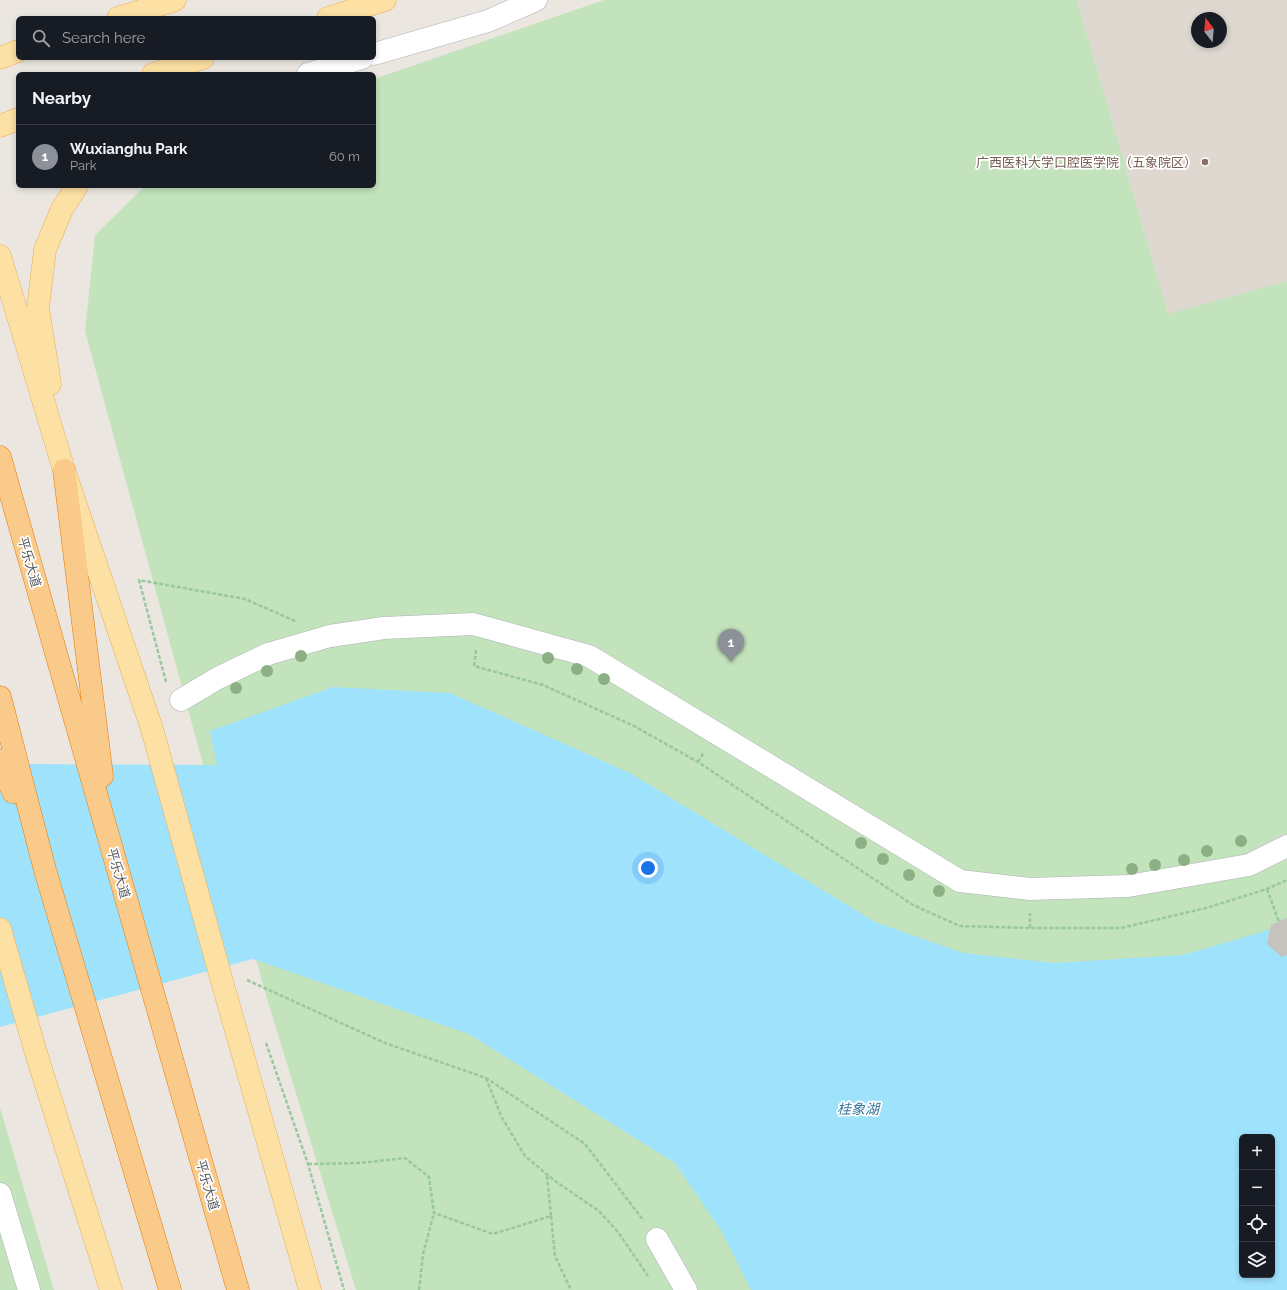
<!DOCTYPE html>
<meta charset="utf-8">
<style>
body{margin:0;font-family:Raleway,"Noto Sans SC",sans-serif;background:#20242c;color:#f1f3f6}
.controls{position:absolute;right:12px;bottom:12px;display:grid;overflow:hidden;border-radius:6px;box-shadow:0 2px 6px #0003}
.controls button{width:36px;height:36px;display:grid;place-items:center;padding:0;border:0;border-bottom:1px solid #363941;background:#171b24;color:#f1f3f6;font:20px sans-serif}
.compass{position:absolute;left:1191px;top:12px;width:36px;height:36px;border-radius:50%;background:#171b24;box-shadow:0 2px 6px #0003;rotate:344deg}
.you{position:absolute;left:648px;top:868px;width:14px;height:14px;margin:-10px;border:3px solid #fff;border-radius:50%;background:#1a73e8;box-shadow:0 0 0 6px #1a73e833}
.badge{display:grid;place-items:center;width:26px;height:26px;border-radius:50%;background:#8c9099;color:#fff;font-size:13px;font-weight:700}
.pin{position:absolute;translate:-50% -33px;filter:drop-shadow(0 1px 2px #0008)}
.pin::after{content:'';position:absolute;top:21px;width:14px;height:12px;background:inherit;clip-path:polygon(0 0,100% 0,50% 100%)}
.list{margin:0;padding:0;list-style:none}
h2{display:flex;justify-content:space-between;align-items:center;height:52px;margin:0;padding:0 16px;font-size:17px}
h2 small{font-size:13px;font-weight:400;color:#9ea1a6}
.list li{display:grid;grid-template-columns:26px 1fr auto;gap:12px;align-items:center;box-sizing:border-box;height:64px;padding:0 16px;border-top:1px solid #363941}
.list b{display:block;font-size:15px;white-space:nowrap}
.list p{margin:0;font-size:13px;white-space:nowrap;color:#9ea1a6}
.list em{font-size:13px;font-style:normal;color:#9ea1a6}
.icon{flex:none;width:22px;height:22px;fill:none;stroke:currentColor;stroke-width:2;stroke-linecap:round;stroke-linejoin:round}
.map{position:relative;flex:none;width:1287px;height:1290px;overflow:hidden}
.search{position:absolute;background:#171b24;box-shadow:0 2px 6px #0003;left:16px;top:16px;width:360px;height:44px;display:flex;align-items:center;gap:10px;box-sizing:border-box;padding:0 14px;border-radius:6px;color:#9ea1a6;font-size:15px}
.panel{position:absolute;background:#171b24;box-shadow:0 2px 6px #0003;left:16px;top:72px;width:360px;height:116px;border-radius:6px}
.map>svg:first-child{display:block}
.education{fill:#ded8d1;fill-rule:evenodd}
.green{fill:#c2e3bc;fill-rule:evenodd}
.water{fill:#9fe2fc;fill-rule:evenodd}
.building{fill:#c6c2bd}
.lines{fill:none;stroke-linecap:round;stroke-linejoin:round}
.minor-casing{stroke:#aeb2b5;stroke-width:23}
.major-casing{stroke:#ecab58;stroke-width:23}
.highway-casing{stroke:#e37b08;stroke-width:23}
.path{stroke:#99c89e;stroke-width:2.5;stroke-dasharray:4 2;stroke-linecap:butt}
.minor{stroke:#fff;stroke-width:22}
.major{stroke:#fce0a4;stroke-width:22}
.highway{stroke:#f9ca89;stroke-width:22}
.tree{fill:#8caf83}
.education-dot{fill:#8d6e63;stroke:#fff;stroke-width:1.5}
.labels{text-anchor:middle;stroke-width:3.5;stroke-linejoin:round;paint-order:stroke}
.education-label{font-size:13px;fill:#785e54;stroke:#fff;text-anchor:end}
.street-label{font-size:13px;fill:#595d60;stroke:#fff}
.water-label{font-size:14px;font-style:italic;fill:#3a789b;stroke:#fff}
</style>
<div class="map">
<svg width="1287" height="1290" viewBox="0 0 1287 1290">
<rect width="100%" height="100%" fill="#ebe7e0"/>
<path class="education" d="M1077 0H1287V281L1168 315ZM1197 18H1221V42H1197Z"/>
<path class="green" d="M604 0H1077L1168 314 1287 281V1290H356L265 992 85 331 95 235 145 186H374V79ZM1242 1137H1272V1275H1242Z
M0 1108 54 1290H0Z"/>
<path class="water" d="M333 687 450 693 630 773 875 922 963 953 1054 963 1183 955 1275 928 1287 921V1290H751L722 1232 675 1163 469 1034 253 959 0 1027V764L217 765 210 731ZM1242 1137H1272V1275H1242Z"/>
<path class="building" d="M1287 918V955L1282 957 1267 944 1271 925Z"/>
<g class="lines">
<g class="minor-casing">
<path id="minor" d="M374 54 488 21 536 0
M308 74 362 58
M181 700 218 678 268 654 330 636 384 628 473 624 589 656 960 881 1030 889 1128 886 1249 865 1287 846
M0 1194 29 1290
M657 1239 686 1290"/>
</g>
<g class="major-casing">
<path id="major" d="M118 18 175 0
M328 18 385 0
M0 58 18 51
M153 74 203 58
M0 126 18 119
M0 256 64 470 152 729 225 992 310 1290
M50 384 38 308 45 250 62 209 77 186
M0 929 36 1053 111 1290"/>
</g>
<g class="highway-casing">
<path id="highway" d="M0 457 238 1290
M64 470 102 776
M0 697 45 870 170 1290
M0 760 13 792"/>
</g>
<path class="path" d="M476 650 474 666 543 685 634 726 698 762 913 905 960 926 1030 928H1121L1206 908 1267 889 1287 880
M166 682 139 580 245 599 295 621
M698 762 704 752
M1267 889 1279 922
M1030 928V913
M247 980 385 1043 486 1078 585 1144 644 1221
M266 1043 308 1164 344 1290
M486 1078 501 1116 525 1156 555 1181 599 1211 618 1232 648 1276
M308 1164 360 1163 405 1158 429 1177 434 1213 493 1234 551 1216 547 1175
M551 1216 555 1256 571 1290
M419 1290 423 1254 434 1213"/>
<use href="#minor" class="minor"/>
<use href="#major" class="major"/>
<use href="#highway" class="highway"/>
</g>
<g class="tree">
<circle cx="301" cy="656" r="6"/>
<circle cx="548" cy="658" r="6"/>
<circle cx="577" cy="669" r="6"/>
<circle cx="267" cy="671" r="6"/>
<circle cx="604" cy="679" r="6"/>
<circle cx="236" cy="688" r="6"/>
<circle cx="1241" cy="841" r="6"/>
<circle cx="861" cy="843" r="6"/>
<circle cx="1207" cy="851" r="6"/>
<circle cx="883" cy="859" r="6"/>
<circle cx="1184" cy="860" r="6"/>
<circle cx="1155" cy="865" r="6"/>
<circle cx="1132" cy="869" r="6"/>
<circle cx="909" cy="875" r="6"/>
<circle cx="939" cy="891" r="6"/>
</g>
<circle class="education-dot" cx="1205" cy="162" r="4"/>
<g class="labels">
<g class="education-label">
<text x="1197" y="167">广西医科大学口腔医学院（五象院区）</text>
</g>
<g class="street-label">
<text transform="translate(30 562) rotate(74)" y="5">平乐大道</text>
<text transform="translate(119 873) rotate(74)" y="5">平乐大道</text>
<text transform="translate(208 1185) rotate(74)" y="5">平乐大道</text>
</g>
<g class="water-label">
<text x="858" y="1114">桂象湖</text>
</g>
</g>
</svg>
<div class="controls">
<button>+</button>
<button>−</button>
<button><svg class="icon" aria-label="locate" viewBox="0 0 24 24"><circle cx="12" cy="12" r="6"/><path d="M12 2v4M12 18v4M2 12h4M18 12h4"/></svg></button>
<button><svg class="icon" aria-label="layers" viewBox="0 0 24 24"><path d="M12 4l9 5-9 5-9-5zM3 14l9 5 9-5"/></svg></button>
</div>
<svg class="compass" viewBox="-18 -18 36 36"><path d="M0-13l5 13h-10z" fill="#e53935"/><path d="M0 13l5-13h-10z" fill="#9ea1a6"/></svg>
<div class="you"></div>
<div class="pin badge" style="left:731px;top:662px">1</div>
<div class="search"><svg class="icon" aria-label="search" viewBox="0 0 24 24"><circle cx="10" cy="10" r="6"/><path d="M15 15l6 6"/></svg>Search here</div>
<section class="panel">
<h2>Nearby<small></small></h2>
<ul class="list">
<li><span class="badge">1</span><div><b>Wuxianghu Park</b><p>Park</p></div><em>60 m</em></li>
</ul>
</section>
</div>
